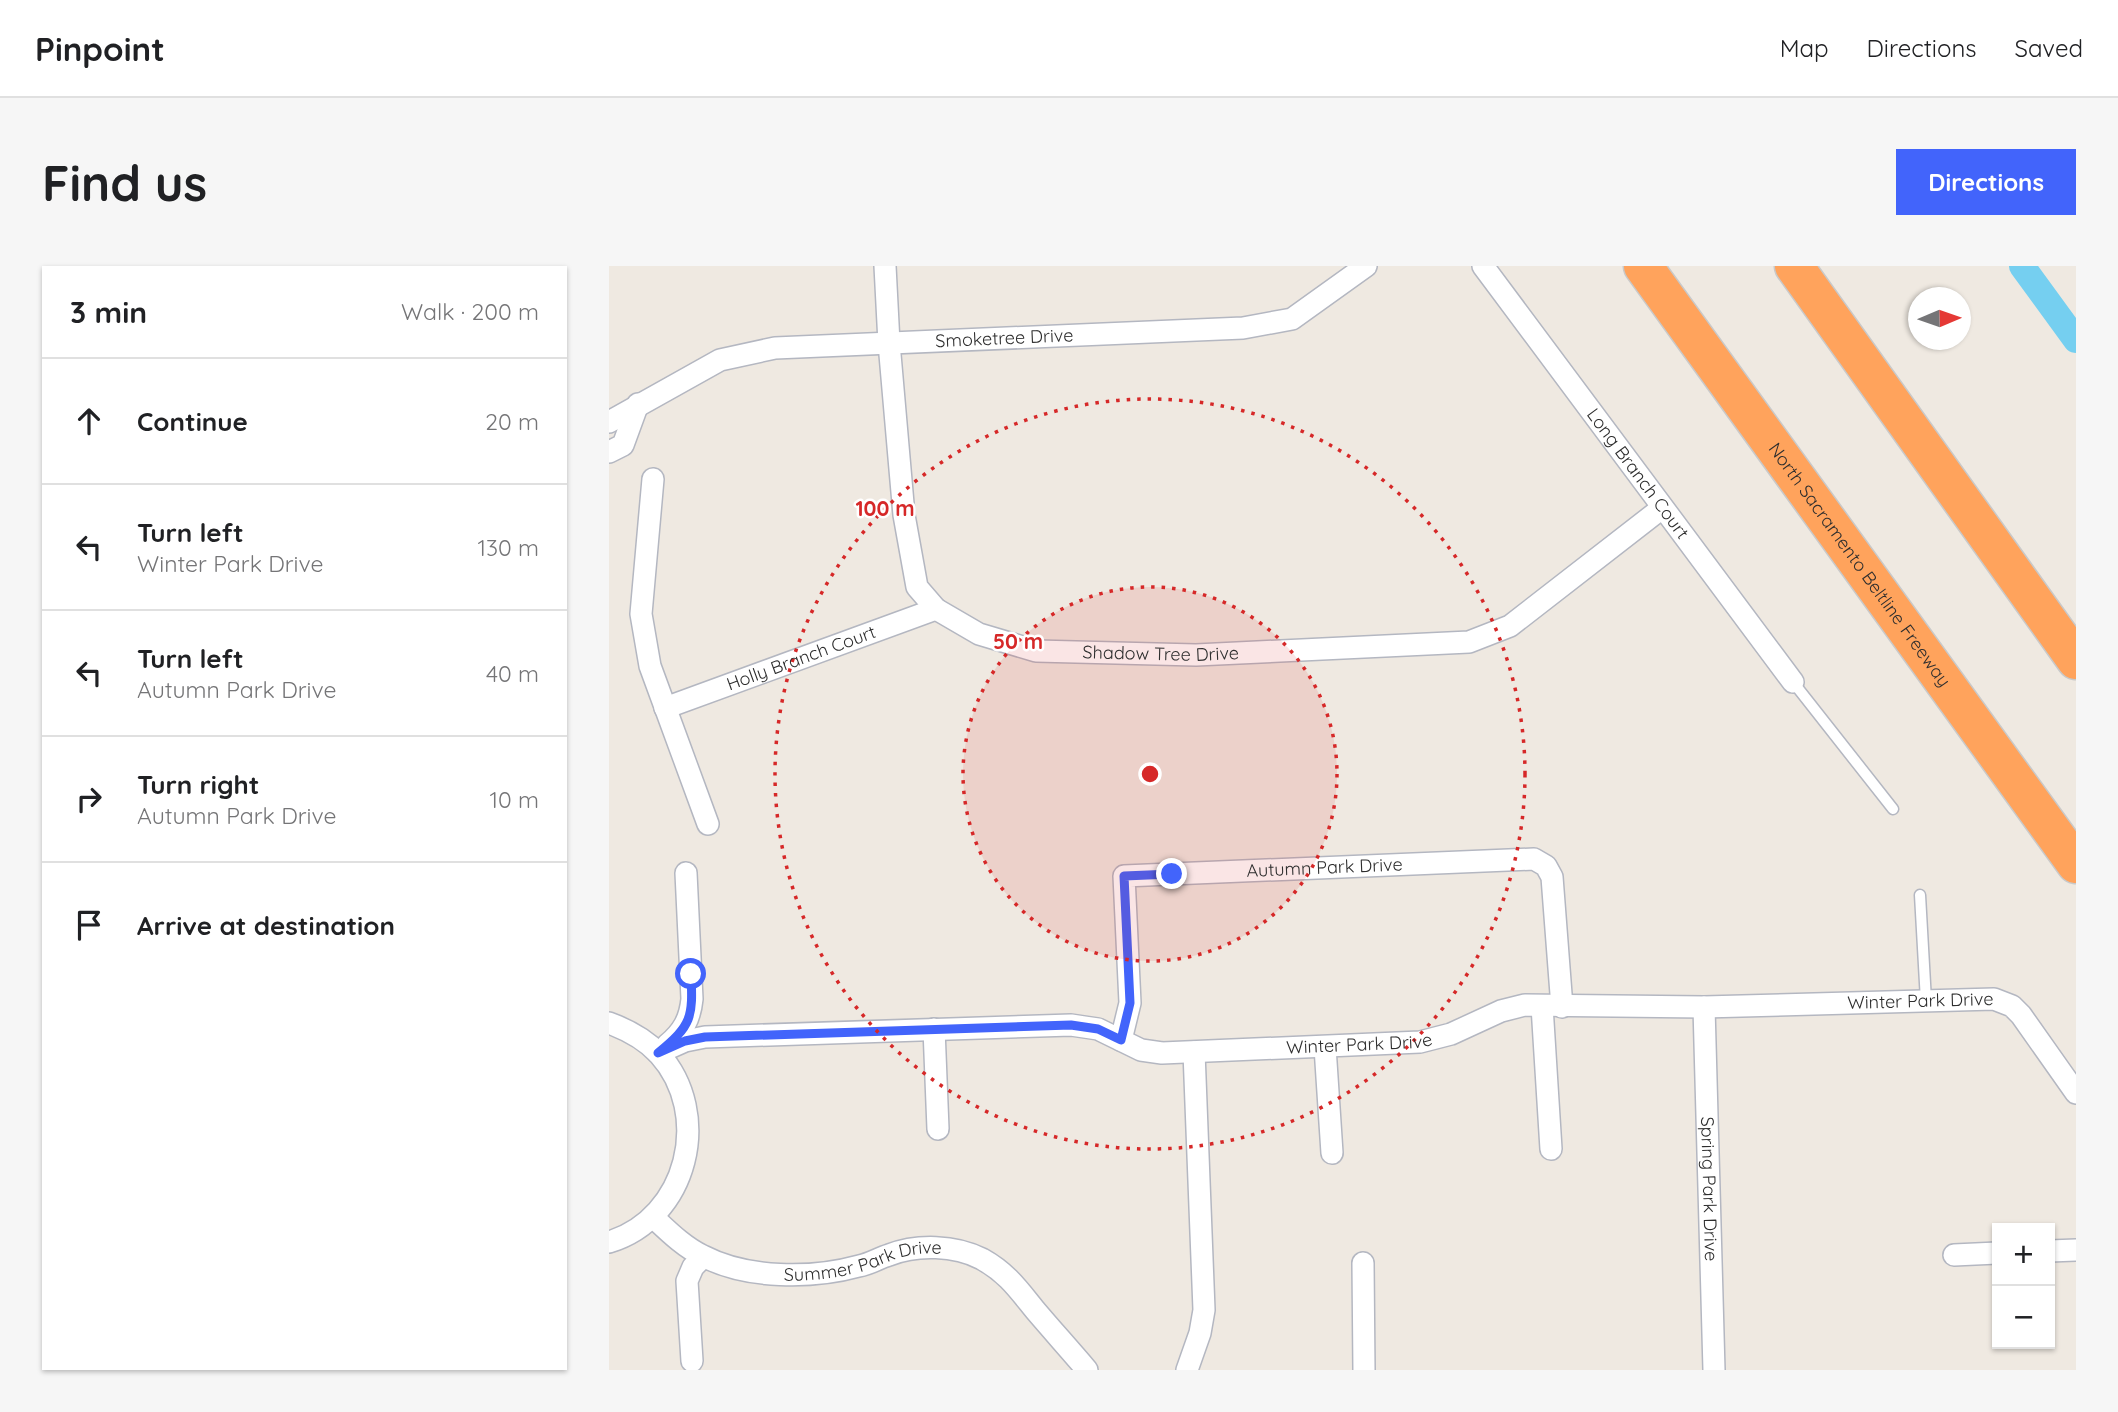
<!DOCTYPE html>
<meta charset="utf-8">
<style>
body{margin:0;font-family:Quicksand,sans-serif;background:#f6f6f6;color:#202124}
.controls{position:absolute;right:21px;bottom:21px;display:grid;overflow:hidden;border-radius:0px;box-shadow:0 2px 5px #0004}
.controls button{width:63px;height:63px;display:grid;place-items:center;padding:0;border:0;border-bottom:2px solid #e0e0e0;background:#fff;color:#202124;font:35px sans-serif}
.compass{position:absolute;left:1299px;top:21px;width:63px;height:63px;border-radius:50%;background:#fff;box-shadow:0 2px 5px #0004;rotate:88deg}
.stop{position:absolute;width:21px;height:21px;margin:-16px;border:5px solid #4264fb;border-radius:50%;background:#fff}
.stop.end{background:#4264fb;border-color:#fff;box-shadow:0 2px 7px #0008}
.list{margin:0;padding:0;list-style:none}
h2{display:flex;justify-content:space-between;align-items:center;height:91px;margin:0;padding:0 28px;font-size:30px}
h2 small{font-size:23px;font-weight:400;color:#757577}
.list li{display:grid;grid-template-columns:46px 1fr auto;gap:21px;align-items:center;box-sizing:border-box;height:126px;padding:0 28px;border-top:2px solid #e0e0e0}
.list b{display:block;font-size:26px;white-space:nowrap}
.list p{margin:0;font-size:23px;white-space:nowrap;color:#757577}
.list em{font-size:23px;font-style:normal;color:#757577}
.icon{flex:none;width:38px;height:38px;fill:none;stroke:currentColor;stroke-width:2;stroke-linecap:round;stroke-linejoin:round}
.map{position:relative;flex:none;width:1467px;height:1104px;overflow:hidden;border-radius:0px}
header{display:flex;align-items:center;gap:42px;box-sizing:border-box;height:98px;padding:0 35px;background:#fff;border-bottom:2px solid #e0e0e0}
header strong{font-size:33px}
nav{display:flex;gap:38px;margin-inline-start:auto;font-size:24px}
.intro{display:flex;align-items:center;justify-content:space-between;box-sizing:border-box;height:168px;padding:0 42px}
h1{margin:0;font-size:49px}
.button{padding:18px 32px;border-radius:0px;background:#4264fb;color:#fff;font-size:24px;font-weight:700}
main{display:flex;gap:42px;padding:0 42px}
aside{flex:1;background:#fff;border-radius:0px;box-shadow:0 2px 5px #0004}
.map>svg:first-child{display:block}
.lines{fill:none;stroke-linecap:round;stroke-linejoin:round}
.canal{stroke:#75cff0;stroke-width:26}
.lane-casing{stroke:#b4b7c1;stroke-width:13}
.street-casing{stroke:#b4b7c1;stroke-width:24}
.highway-casing{stroke:#c9c9c9;stroke-width:41}
.lane{stroke:#fff;stroke-width:10}
.street{stroke:#fff;stroke-width:21}
.highway{stroke:#ffa35c;stroke-width:38}
.route{stroke:#4264fb;stroke-width:9}
.ring{fill:none;stroke:#d62828;stroke-width:3.5;stroke-dasharray:3.5 7}
.labels{text-anchor:middle;stroke-width:5;stroke-linejoin:round;paint-order:stroke}
.street-label{font-size:18px;fill:#2e2e2e;stroke:#fff}
.centre{fill:#d62828;stroke:#fff;stroke-width:3.5}
.ring-label{font-size:21px;text-anchor:middle;font-weight:bold;fill:#d62828;stroke:#fff;stroke-width:5;stroke-linejoin:round;paint-order:stroke}
</style>
<header>
<strong>Pinpoint</strong>
<nav><a>Map</a><a>Directions</a><a>Saved</a></nav>
</header>
<div class="intro"><h1>Find us</h1><a class="button">Directions</a></div>
<main>
<aside>
<h2>3 min<small>Walk · 200 m</small></h2>
<ul class="list">
<li><svg class="icon" aria-label="ahead" viewBox="0 0 24 24"><path d="M12 20V5M6 11l6-6 6 6"/></svg><div><b>Continue</b></div><em>20 m</em></li>
<li><svg class="icon" aria-label="left" viewBox="0 0 24 24"><path d="M17 20v-9H6M10 6l-5 5 5 5"/></svg><div><b>Turn left</b><p>Winter Park Drive</p></div><em>130 m</em></li>
<li><svg class="icon" aria-label="left" viewBox="0 0 24 24"><path d="M17 20v-9H6M10 6l-5 5 5 5"/></svg><div><b>Turn left</b><p>Autumn Park Drive</p></div><em>40 m</em></li>
<li><svg class="icon" aria-label="right" viewBox="0 0 24 24"><path d="M7 20v-9h11M14 6l5 5-5 5"/></svg><div><b>Turn right</b><p>Autumn Park Drive</p></div><em>10 m</em></li>
<li><svg class="icon" aria-label="arrive" viewBox="0 0 24 24"><path d="M6 21V4h12l-3 4 3 4H6"/></svg><div><b>Arrive at destination</b></div></li>
</ul>
</aside>
<div class="map">
<svg width="1467" height="1104" viewBox="0 0 1467 1104">
<rect width="100%" height="100%" fill="#efe9e1"/>
<g class="lines">
<path class="canal" d="M1413 0 1467 74"/>
<g class="lane-casing">
<path id="lane" d="M1184 416 1284 543
M1311 629 1317 735"/>
</g>
<g class="street-casing">
<g id="street">
<path id="s1" d="M276 0 280 77 295 249 308 321 327 343 370 368 427 385 587 389 860 376 901 360 1053 242"/>
<path id="s2" d="M874 0 1184 416"/>
<path id="s3" d="M0 156 111 94 166 82 634 62 683 53 757 0"/>
<path d="M0 186 14 179 29 138"/>
<path d="M44 213 32 348 41 400 99 558"/>
<path id="s4" d="M56 442 327 343"/>
<path d="M933 740 942 883"/>
<path id="s5" d="M1095 741 1105 1104"/>
<path d="M0 757C19 764 36 773 50 788 104 848 79 952 0 976"/>
<path d="M325 763 329 863"/>
<path id="s6" d="M512 774 521 737 515 610 925 593 937 600 943 611 953 741"/>
<path d="M58 779C74 766 81 753 83 733L77 607"/>
<path d="M716 781 723 887"/>
<path id="s7" d="M49 787 76 775 96 771 462 759 489 763 532 784 553 787 811 776 842 768 892 745 916 739 1095 741 1385 733 1403 740 1412 749 1467 827"/>
<path id="s8" d="M44 951C59 965 75 981 94 990 138 1013 203 1013 250 1000 261 998 270 992 280 989 308 978 346 979 373 993 398 1007 409 1023 426 1044 443 1064 461 1084 478 1104"/>
<path d="M1441 985 1467 984"/>
<path d="M1345 989 1388 987"/>
<path d="M754 997 755 1104"/>
<path d="M83 1095 78 1015 84 1001 94 991"/>
<path d="M578 1104 591 1067 595 1044 585 786"/>
</g>
</g>
<g class="highway-casing">
<g id="highway">
<path id="s9" d="M1034 0 1467 598"/>
<path d="M1185 0 1467 394"/>
</g>
</g>
<use href="#lane" class="lane"/>
<use href="#street" class="street"/>
<use href="#highway" class="highway"/>
</g>
<g class="lines">
<path class="route" d="M82 708C84 752 83 759 49 787L76 775 96 771 462 759 489 763 512 774 521 737 515 610 563 608"/>
</g>
<circle cx="541" cy="508" r="187" fill="#d62828" fill-opacity=".12"/>
<g class="ring">
<circle cx="541" cy="508" r="187"/>
<circle cx="541" cy="508" r="375"/>
</g>
<g class="labels">
<g class="street-label">
<text dy="6" stroke="none"><textPath href="#s3" startOffset="413">Smoketree Drive</textPath></text>
<text dy="6" stroke="none"><textPath href="#s2" startOffset="259">Long Branch Court</textPath></text>
<text dy="6" stroke="none"><textPath href="#s9" startOffset="369">North Sacramento Beltline Freeway</textPath></text>
<text dy="6" stroke="none"><textPath href="#s1" startOffset="586">Shadow Tree Drive</textPath></text>
<text dy="6" stroke="none"><textPath href="#s4" startOffset="145">Holly Branch Court</textPath></text>
<text dy="6" stroke="none"><textPath href="#s6" startOffset="366">Autumn Park Drive</textPath></text>
<text dy="6" stroke="none"><textPath href="#s7" startOffset="1278">Winter Park Drive</textPath></text>
<text dy="6" stroke="none"><textPath href="#s7" startOffset="710">Winter Park Drive</textPath></text>
<text dy="6" stroke="none"><textPath href="#s5" startOffset="182">Spring Park Drive</textPath></text>
<text dy="6" stroke="none"><textPath href="#s8" startOffset="228">Summer Park Drive</textPath></text>
</g>
</g>
<circle cx="541" cy="508" r="10" class="centre"/>
<g class="ring-label">
<text x="276" y="250">100 m</text>
<text x="409" y="383">50 m</text>
</g>
</svg>
<div class="controls">
<button>+</button>
<button>−</button>
</div>
<svg class="compass" viewBox="-18 -18 36 36"><path d="M0-13l5 13h-10z" fill="#e53935"/><path d="M0 13l5-13h-10z" fill="#757577"/></svg>
<div class="stop" style="left:82px;top:708px"></div>
<div class="stop end" style="left:563px;top:608px"></div>
</div>
</main>
